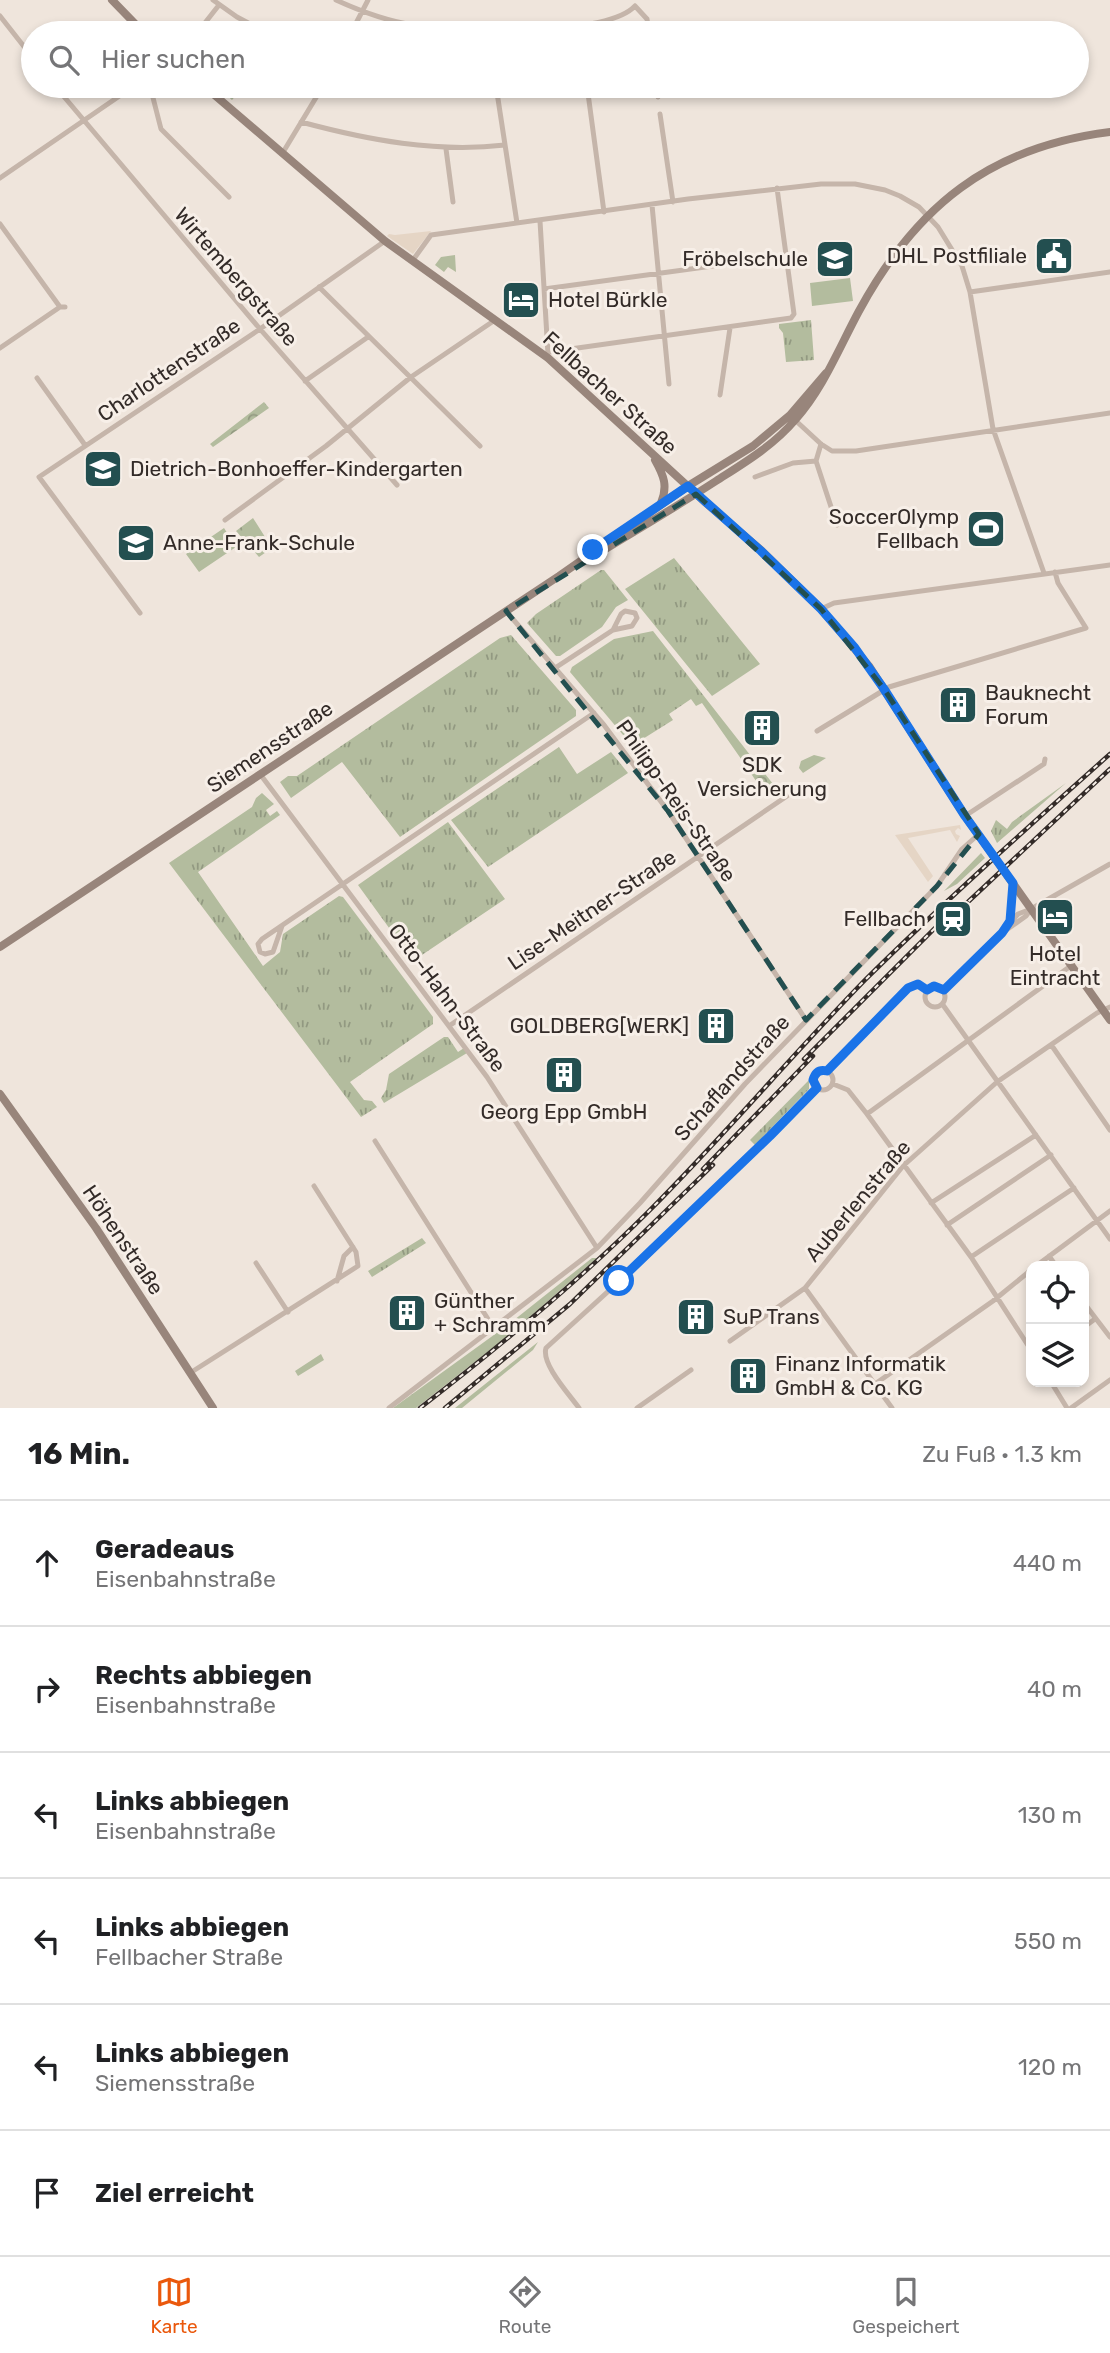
<!DOCTYPE html>
<html lang="de">
<meta charset="utf-8">
<style>
body{margin:0;font-family:Rubik,sans-serif;background:#f2f2f2;color:#202124}
.controls{position:absolute;right:21px;bottom:21px;display:grid;overflow:hidden;border-radius:14px;box-shadow:0 4px 10px #0003}
.controls button{width:63px;height:63px;display:grid;place-items:center;padding:0;border:0;border-bottom:2px solid #e0e0e0;background:#fff;color:#202124;font:35px sans-serif}
.stop{position:absolute;width:21px;height:21px;margin:-16px;border:5px solid #1a73e8;border-radius:50%;background:#fff}
.stop.end{background:#1a73e8;border-color:#fff;box-shadow:0 2px 7px #0008}
.list{margin:0;padding:0;list-style:none}
h2{display:flex;justify-content:space-between;align-items:center;height:91px;margin:0;padding:0 28px;font-size:30px}
h2 small{font-size:23px;font-weight:400;color:#757577}
.list li{display:grid;grid-template-columns:46px 1fr auto;gap:21px;align-items:center;box-sizing:border-box;height:126px;padding:0 28px;border-top:2px solid #e0e0e0}
.list b{display:block;font-size:26px;white-space:nowrap}
.list p{margin:0;font-size:23px;white-space:nowrap;color:#757577}
.list em{font-size:23px;font-style:normal;color:#757577}
.icon{flex:none;width:38px;height:38px;fill:none;stroke:currentColor;stroke-width:2;stroke-linecap:round;stroke-linejoin:round}
.map{position:relative;flex:none;width:1110px;height:1408px;overflow:hidden}
.search{position:absolute;background:#fff;box-shadow:0 4px 10px #0003;left:21px;right:21px;top:21px;height:77px;display:flex;align-items:center;gap:18px;box-sizing:border-box;padding:0 24px;border-radius:38px;color:#757577;font-size:26px}
.sheet{height:847px;background:#fff}
nav{display:flex;justify-content:space-around;align-items:center;box-sizing:border-box;height:98px;border-top:2px solid #e0e0e0;background:#fff;font-size:19px;color:#757577}
nav a{display:grid;justify-items:center;gap:4px}
nav .on{color:#ea580c}
.map>svg:first-child{display:block}
.grass{fill:url(#grass-tufts)}
.park{fill:url(#park-crowns)}
.garden{fill:#b3bc9e}
.plaza{fill:#e5d5c5}
.lines{fill:none;stroke-linecap:round;stroke-linejoin:round}
.street{stroke:#c5b5aa;stroke-width:5}
.secondary{stroke:#98857b;stroke-width:8}
.rail-casing{stroke:#332b28;stroke-width:4.5}
.rail{stroke:#f7efe8;stroke-width:2;stroke-dasharray:5;stroke-linecap:butt}
.route{stroke:#1a73e8;stroke-width:9}
.marked{fill:none;stroke:#234f50;stroke-width:5;stroke-dasharray:14 9;stroke-linejoin:round}
.labels{text-anchor:middle;stroke-width:6;stroke-linejoin:round;paint-order:stroke}
.poi-label{font-size:21px;fill:#332b28;stroke:#f7efe8;text-anchor:start}
.street-label{font-size:21px;fill:#332b28;stroke:#f7efe8}
</style>
<div class="map">
<svg width="1110" height="1408" viewBox="0 0 1110 1408">
<defs>
<pattern id="grass-tufts" width="24" height="20" patternUnits="userSpaceOnUse" patternTransform="scale(1.75)"><rect width="24" height="20" fill="#b3bc9e"/><path d="M3 7l-1-3M5 7V3M7 7l1-3M15 17l-1-3M17 17v-4M19 17l1-3" fill="none" stroke="#929981"/></pattern>
<pattern id="park-crowns" width="20" height="18" patternUnits="userSpaceOnUse" patternTransform="scale(1.75)"><rect width="20" height="18" fill="#b3bc9e"/><path d="M2 6a3 3 0 1 1 6 0M12 15a3 3 0 1 1 6 0" fill="none" stroke="#929981"/></pattern>
</defs>
<rect width="100%" height="100%" fill="#efe5dc"/>
<path class="grass" d="M217 86H244L232 100Z
M811 320 814 360 786 362 783 333 779 328V324Z
M674 558 760 664 712 696 625 589Z
M601 570H604L628 600 616 607 602 627 560 656H556L527 623 536 614Z
M653 631 754 760 746 766 702 703 696 706 691 699 669 714 673 720 638 742 634 748 570 672 572 667 614 639Z
M511 635 576 710V716L400 837 342 762 291 798 280 782 288 776H297L500 638Z
M559 747 577 774 611 752 628 773 488 867 451 820Z
M1066 783 997 843 991 831 996 820 1007 829 1012 822Z
M262 793 274 804 266 810 270 816 277 811 280 815 198 872 263 966 280 952 283 934 339 896 343 897 433 1017V1024L350 1082 364 1100 372 1101 377 1107 361 1117 169 863 252 807 256 798Z
M448 822 505 899 413 961 358 885Z
M981 853 985 858 957 884 944 891Z
M444 1037H448L458 1052 464 1048 467 1053 384 1103 381 1098 386 1090 389 1074Z
M809 1080V1089L755 1145 750 1140Z
M422 1238 426 1243 372 1277 368 1271Z
M592 1258H597L508 1336 416 1408H393L509 1324Z
M538 1342 533 1350 462 1408H455Z"/>
<path class="park" d="M264 402 269 408 213 447 210 444Z
M253 518 272 548 259 557 236 531Z
M754 760 777 789 766 796 746 766Z"/>
<path class="garden" d="M455 255 456 272 448 267 444 272 435 265 441 257Z
M850 278 853 301 812 306 810 283Z
M224 528 236 547 199 572 186 554Z
M814 755 826 758 803 773 799 768 801 761Z
M321 1354 324 1360 298 1376 295 1371Z"/>
<path class="plaza" d="M431 231 413 254 387 236 389 234 395 235Z
M960 825 961 830 958 828 955 831 956 834 960 836 957 842 950 830 908 838 933 876 928 882 895 835Z"/>
<g class="lines">
<path class="street" d="M213 0 237 17 267 33
M336 0C360 11 387 21 413 25 457 30 605 38 635 6
M635 6 647 19 649 33
M0 16 33 58
M197 33 219 5
M351 33 368 0
M55 86 260 329 397 485
M150 86 161 129 229 197
M417 86 452 89 494 86
M496 86 517 223
M587 86 604 212
M656 86 658 97
M660 114 673 202
M301 122C368 140 436 153 505 145
M446 149 453 202
M282 154 323 86
M0 178 134 86
M652 205 669 384
M540 221 548 354
M0 224 60 307H65
M413 260 431 235 688 199 821 184H855L885 190 900 196 919 207 938 227 962 266 970 292 993 429 1044 573
M319 287 480 446
M544 289 786 256
M970 292 1110 272
M0 348 60 307
M549 352 791 318 794 314 777 188
M37 378 85 445
M305 381 368 337
M720 395 730 328
M795 420 821 444 832 451H856L1110 413
M821 444 816 461 837 525
M755 477 793 463 816 461
M225 520 326 446 411 377 495 320
M821 609 834 603 1110 565
M506 611 604 725 668 811 806 1020
M140 613 39 477 260 329 385 241
M555 668 613 630 632 626 637 618 635 613 625 611 621 614 613 630
M817 731 889 687 1086 628 1058 583 1055 572
M260 774 487 1077 597 1248
M965 816 1044 764 1045 759
M1010 921 1013 886
M282 926 273 952 265 954 260 952 258 944 262 939 594 713
M1004 930 1018 914 1031 909
M925 997a10 10 0 1 1 20 0a10 10 0 1 1-20 0Z
M944 990 1002 933 1026 916 1031 909 1110 864
M943 1005 1110 1239
M449 1026 787 796
M1052 1046 1110 1130
M813 1080a10 10 0 1 1 20 0a10 10 0 1 1-20 0Z
M827 1071 908 988 918 984 927 990
M833 1084 848 1090 867 1114 971 1257 1031 1350
M867 1114 1072 965
M375 1141 493 1327
M931 1203 1036 1135
M947 1225 1051 1155
M1049 1256 1056 1266
M971 1257 1074 1188
M256 1263 288 1312
M1036 1266 1110 1211
M337 1281 344 1256 353 1247
M805 1288 892 1408
M1084 1303 1110 1337
M1084 1327 1095 1319
M730 1341 805 1288 903 1166 997 1082 1097 1013 1110 1007
M190 1373 358 1266 356 1252 314 1186
M1051 1382 1067 1408
M875 1384 993 1301 1031 1270
M389 1408 597 1248 640 1203 745 1084 937 886 962 849 979 834
M579 1408C569 1394 541 1364 546 1348L647 1256 817 1088
M637 1408 691 1370
M1071 1408 1110 1380"/>
<path class="secondary" d="M112 0 144 33
M204 86 385 241 548 358 706 503 761 550 821 609 869 666 965 816 1110 1020
M655 460C664 476 668 486 661 503
M594 556C635 531 676 507 716 481 744 463 773 446 795 420 823 389 839 348 859 311 916 206 990 147 1110 132
M0 947 559 576 688 486 753 446 790 415 826 373
M0 1094 96 1228 213 1408"/>
<g class="rail-casing">
<path id="rail" d="M954 915 1110 769
M804 1059 957 906
M703 1169 813 1056
M420 1408C499 1347 577 1283 648 1212 723 1137 791 1056 865 980 944 902 1027 828 1110 754
M445 1408 570 1304 713 1165"/>
</g>
<use href="#rail" class="rail"/>
</g>
<g class="lines">
<path class="route" d="M593 550 688 486 761 551 821 609 855 648 884 689 965 816 1013 883 1010 921 1002 933 944 990 934 986 927 990 918 984 908 988 827 1071C819 1069 815 1073 813 1080L817 1088 770 1136 619 1281"/>
</g>
<path class="marked" d="M696 494 821 609 884 689 979 834 937 886 806 1020 668 811 506 611Z"/>
<defs>
<g id="civic-square" transform="scale(2.0125)"><rect x="-9" y="-9" width="18" height="18" rx="4" fill="#234f50" stroke="#f7efe8"/><path d="M-.6-6.5H3V-4.5H.6V-3L4-1V1h2V6H-6V1h2V-1L-.6-3ZM-1.2 2.5V6h2.4V2.5Z" fill="#fff"/></g>
<g id="school-square" transform="scale(2.0125)"><rect x="-9" y="-9" width="18" height="18" rx="4" fill="#234f50" stroke="#f7efe8"/><path d="M0-5L7-2L0 1L-7-2ZM-4 1L0 2.5L4 1V4Q0 6-4 4Z" fill="#fff"/></g>
<g id="hotel-square" transform="scale(2.0125)"><rect x="-9" y="-9" width="18" height="18" rx="4" fill="#234f50" stroke="#f7efe8"/><path d="M-6-4.5h1.5V1H6V5H4.5V3h-9V5H-6ZM-4 0a1.8 1.8 0 1 1 3.6 0ZM.5 0V-2.5h3Q6-2.5 6 0Z" fill="#fff"/></g>
<g id="stadium-square" transform="scale(2.0125)"><rect x="-9" y="-9" width="18" height="18" rx="4" fill="#234f50" stroke="#f7efe8"/><path d="M0-5a6.5 5 0 1 0 0 10a6.5 5 0 1 0 0-10ZM-3.5-1.8h7v3.6h-7Z" fill="#fff"/></g>
<g id="building-square" transform="scale(2.0125)"><rect x="-9" y="-9" width="18" height="18" rx="4" fill="#234f50" stroke="#f7efe8"/><path d="M-4-6H4V6H1V3H-1V6H-4ZM-2.5-4.3h1.7v1.8h-1.7ZM.8-4.3h1.7v1.8H.8ZM-2.5-1h1.7V.8h-1.7ZM.8-1h1.7V.8H.8Z" fill="#fff"/></g>
<g id="station-square" transform="scale(2.0125)"><rect x="-9" y="-9" width="18" height="18" rx="4" fill="#234f50" stroke="#f7efe8"/><path d="M-3-6H3Q5-6 5-4V2Q5 4 3 4L4.5 6H3L1.5 4h-3L-3 6H-4.5L-3 4Q-5 4-5 2V-4Q-5-6-3-6ZM-3.5-4v3h7v-3ZM-3.5 1v1.5H-2V1ZM2 1v1.5H3.5V1Z" fill="#fff"/></g>
</defs>
<g fill-rule="evenodd">
<use href="#civic-square" x="1054" y="256"/>
<use href="#school-square" x="835" y="259"/>
<use href="#hotel-square" x="521" y="300"/>
<use href="#school-square" x="103" y="469"/>
<use href="#stadium-square" x="986" y="529"/>
<use href="#school-square" x="136" y="543"/>
<use href="#building-square" x="958" y="705"/>
<use href="#building-square" x="762" y="728"/>
<use href="#hotel-square" x="1055" y="917"/>
<use href="#station-square" x="953" y="919"/>
<use href="#building-square" x="716" y="1026"/>
<use href="#building-square" x="564" y="1075"/>
<use href="#building-square" x="407" y="1313"/>
<use href="#building-square" x="696" y="1317"/>
<use href="#building-square" x="748" y="1376"/>
</g>
<g class="labels">
<g class="poi-label">
<text x="1027" y="263" text-anchor="end">DHL Postfiliale</text>
<text x="808" y="266" text-anchor="end">Fröbelschule</text>
<text x="548" y="307">Hotel Bürkle</text>
<text x="130" y="476">Dietrich-Bonhoeffer-Kindergarten</text>
<text x="959" y="524" text-anchor="end">SoccerOlymp<tspan x="959" dy="24">Fellbach</tspan></text>
<text x="163" y="550">Anne-Frank-Schule</text>
<text x="985" y="700">Bauknecht<tspan x="985" dy="24">Forum</tspan></text>
<text x="762" y="772" text-anchor="middle">SDK<tspan x="762" dy="24">Versicherung</tspan></text>
<text x="926" y="926" text-anchor="end">Fellbach</text>
<text x="1055" y="961" text-anchor="middle">Hotel<tspan x="1055" dy="24">Eintracht</tspan></text>
<text x="689" y="1033" text-anchor="end">GOLDBERG[WERK]</text>
<text x="564" y="1119" text-anchor="middle">Georg Epp GmbH</text>
<text x="434" y="1308">Günther<tspan x="434" dy="24">+ Schramm</tspan></text>
<text x="723" y="1324">SuP Trans</text>
<text x="775" y="1371">Finanz Informatik<tspan x="775" dy="24">GmbH &amp; Co. KG</tspan></text>
</g>
<g class="street-label">
<text transform="translate(236 277) rotate(49)" y="7">Wirtembergstraße</text>
<text transform="translate(169 370) rotate(-34)" y="7">Charlottenstraße</text>
<text transform="translate(610 393) rotate(42)" y="7">Fellbacher Straße</text>
<text transform="translate(270 747) rotate(-34)" y="7">Siemensstraße</text>
<text transform="translate(676 801) rotate(55)" y="7">Philipp-Reis-Straße</text>
<text transform="translate(592 910) rotate(-34)" y="7">Lise-Meitner-Straße</text>
<text transform="translate(447 998) rotate(53)" y="7">Otto-Hahn-Straße</text>
<text transform="translate(732 1078) rotate(-48)" y="7">Schaflandstraße</text>
<text transform="translate(858 1201) rotate(-50)" y="7">Auberlenstraße</text>
<text transform="translate(123 1240) rotate(56)" y="7">Höhenstraße</text>
</g>
</g>
</svg>
<div class="controls">
<button><svg class="icon" aria-label="locate" viewBox="0 0 24 24"><circle cx="12" cy="12" r="6"/><path d="M12 2v4M12 18v4M2 12h4M18 12h4"/></svg></button>
<button><svg class="icon" aria-label="layers" viewBox="0 0 24 24"><path d="M12 4l9 5-9 5-9-5zM3 14l9 5 9-5"/></svg></button>
</div>
<div class="stop" style="left:619px;top:1281px"></div>
<div class="stop end" style="left:593px;top:550px"></div>
<div class="search"><svg class="icon" aria-label="search" viewBox="0 0 24 24"><circle cx="10" cy="10" r="6"/><path d="M15 15l6 6"/></svg>Hier suchen</div>
</div>
<section class="sheet">
<h2>16 Min.<small>Zu Fuß · 1.3 km</small></h2>
<ul class="list">
<li><svg class="icon" aria-label="ahead" viewBox="0 0 24 24"><path d="M12 20V5M6 11l6-6 6 6"/></svg><div><b>Geradeaus</b><p>Eisenbahnstraße</p></div><em>440 m</em></li>
<li><svg class="icon" aria-label="right" viewBox="0 0 24 24"><path d="M7 20v-9h11M14 6l5 5-5 5"/></svg><div><b>Rechts abbiegen</b><p>Eisenbahnstraße</p></div><em>40 m</em></li>
<li><svg class="icon" aria-label="left" viewBox="0 0 24 24"><path d="M17 20v-9H6M10 6l-5 5 5 5"/></svg><div><b>Links abbiegen</b><p>Eisenbahnstraße</p></div><em>130 m</em></li>
<li><svg class="icon" aria-label="left" viewBox="0 0 24 24"><path d="M17 20v-9H6M10 6l-5 5 5 5"/></svg><div><b>Links abbiegen</b><p>Fellbacher Straße</p></div><em>550 m</em></li>
<li><svg class="icon" aria-label="left" viewBox="0 0 24 24"><path d="M17 20v-9H6M10 6l-5 5 5 5"/></svg><div><b>Links abbiegen</b><p>Siemensstraße</p></div><em>120 m</em></li>
<li><svg class="icon" aria-label="arrive" viewBox="0 0 24 24"><path d="M6 21V4h12l-3 4 3 4H6"/></svg><div><b>Ziel erreicht</b></div></li>
</ul>
</section>
<nav>
<a class="on"><svg class="icon" aria-label="map" viewBox="0 0 24 24"><path d="M3 6l6-2 6 2 6-2v14l-6 2-6-2-6 2zM9 4v14M15 6v14"/></svg>Karte</a>
<a><svg class="icon" aria-label="directions" viewBox="0 0 24 24"><path d="M12 3l9 9-9 9-9-9zM9 14v-3h6M13 9l2 2-2 2"/></svg>Route</a>
<a><svg class="icon" aria-label="saved" viewBox="0 0 24 24"><path d="M7 4h10v16l-5-4-5 4z"/></svg>Gespeichert</a>
</nav>
